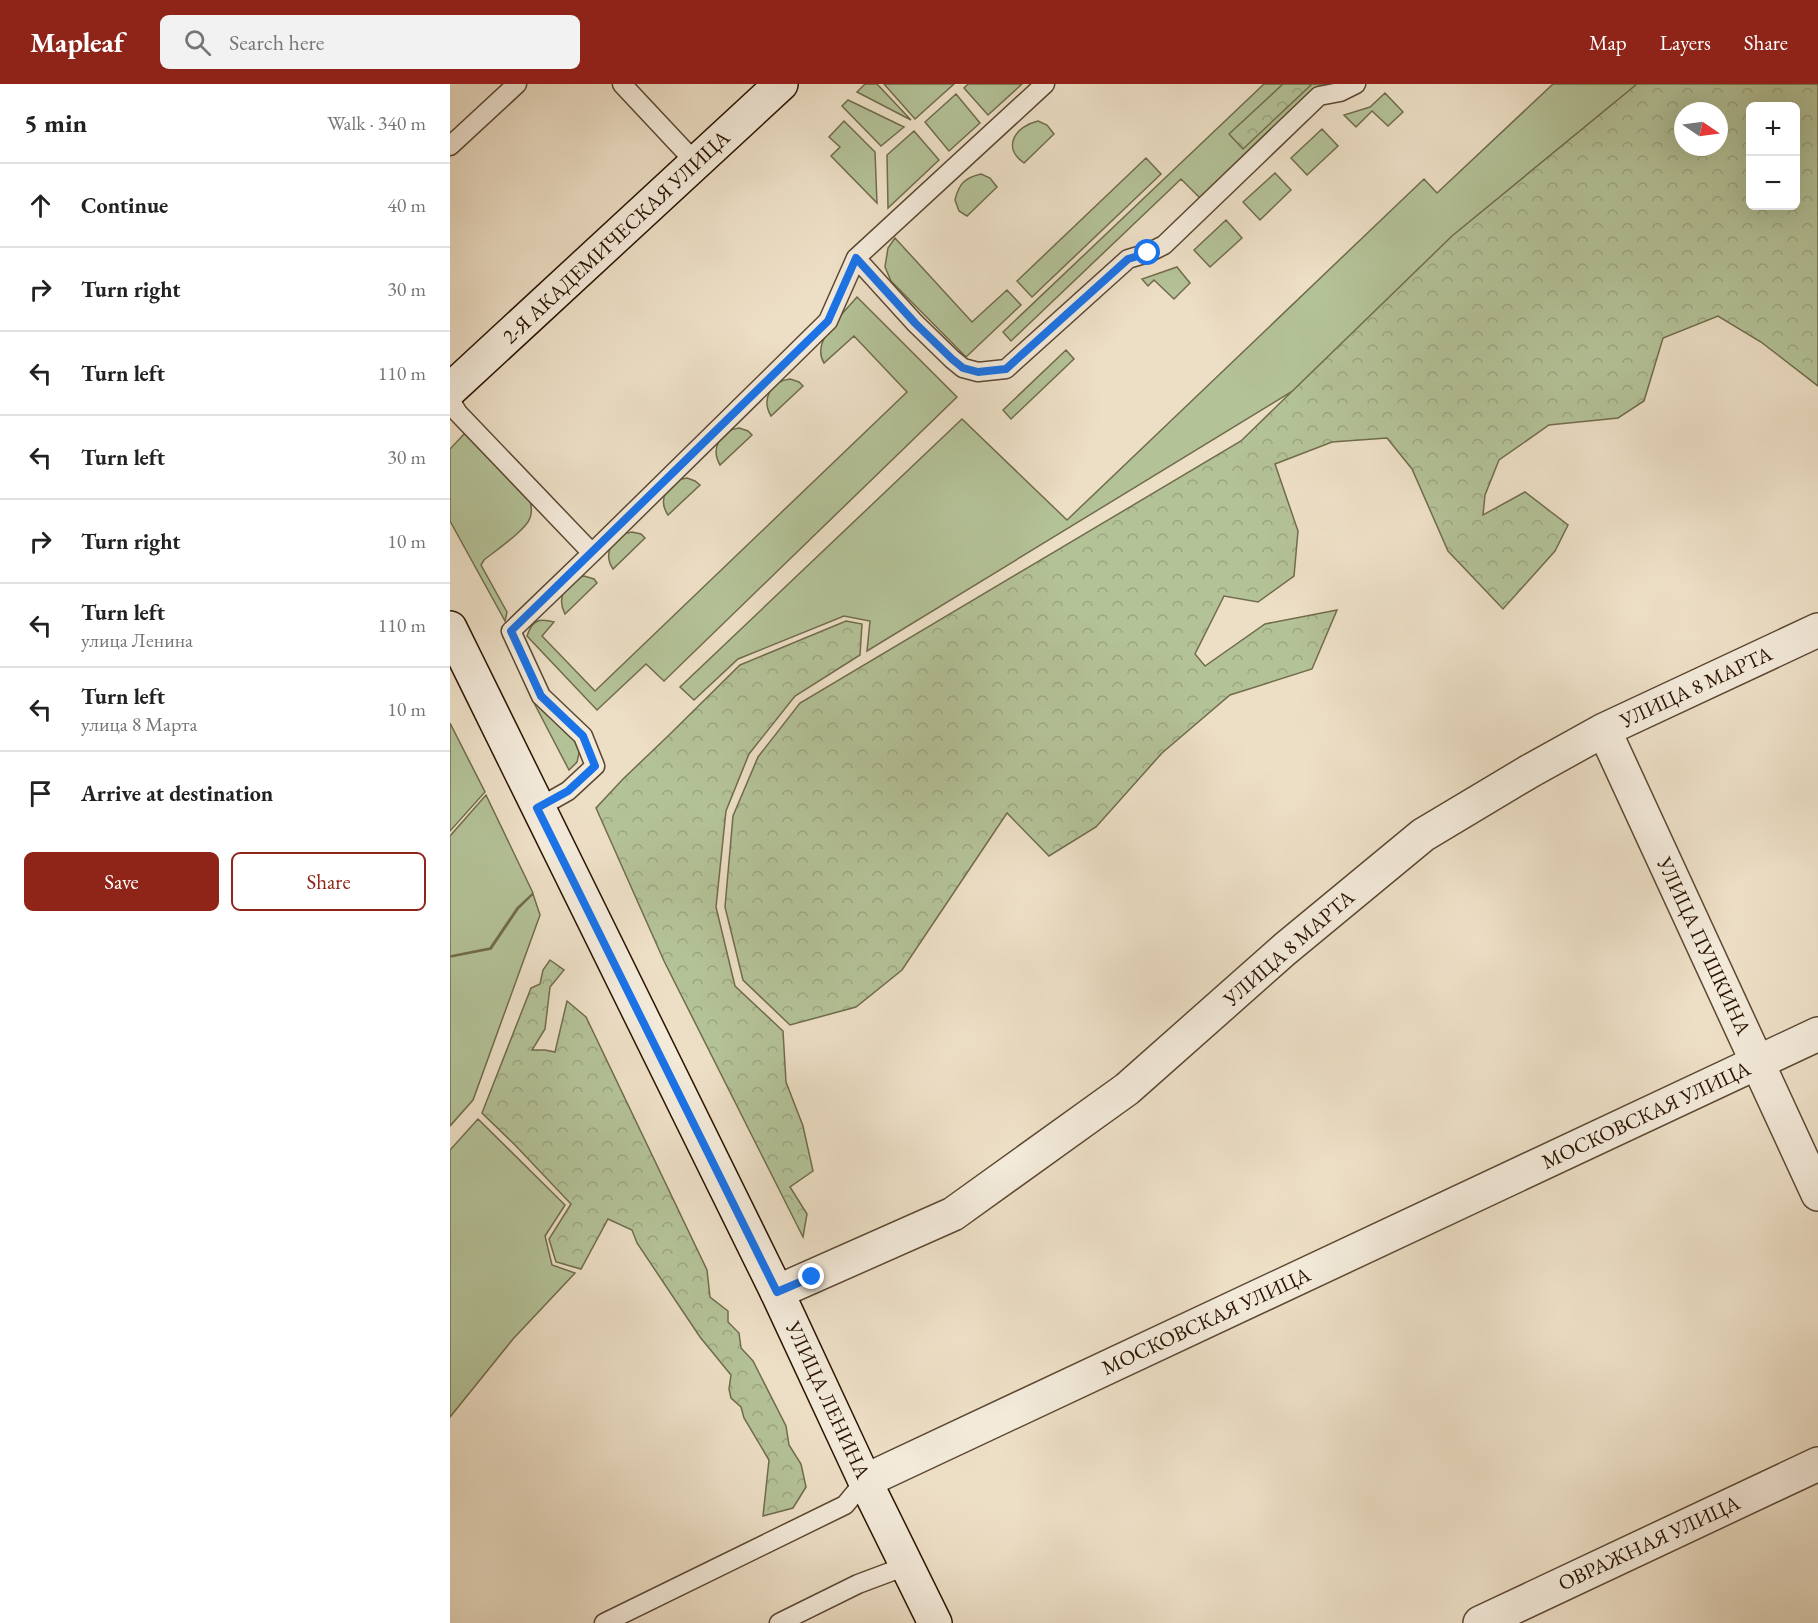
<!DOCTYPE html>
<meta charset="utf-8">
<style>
body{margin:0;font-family:"EB Garamond",serif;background:#f2f2f2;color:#222}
.controls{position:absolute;right:18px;top:18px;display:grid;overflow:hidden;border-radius:9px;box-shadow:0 6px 24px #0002}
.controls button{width:54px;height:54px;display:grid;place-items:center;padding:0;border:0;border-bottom:2px solid #e0e0e0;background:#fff;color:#222;font:30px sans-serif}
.compass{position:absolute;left:1224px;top:18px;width:54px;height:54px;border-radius:50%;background:#fff;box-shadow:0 6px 24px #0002;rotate:103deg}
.stop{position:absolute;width:18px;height:18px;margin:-14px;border:4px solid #1a73e8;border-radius:50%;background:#fff}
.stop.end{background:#1a73e8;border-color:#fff;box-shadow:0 2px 6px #0008}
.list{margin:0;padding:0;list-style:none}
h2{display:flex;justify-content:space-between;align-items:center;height:78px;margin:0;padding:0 24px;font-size:26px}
h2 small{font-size:20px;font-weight:400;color:#767676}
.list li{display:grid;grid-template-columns:39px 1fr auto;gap:18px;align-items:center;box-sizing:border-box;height:84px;padding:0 24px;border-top:2px solid #e0e0e0}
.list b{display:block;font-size:22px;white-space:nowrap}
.list p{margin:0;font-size:20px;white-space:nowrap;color:#767676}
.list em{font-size:20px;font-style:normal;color:#767676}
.actions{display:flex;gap:12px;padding:18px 24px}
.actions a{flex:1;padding:14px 0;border:2px solid #8f2418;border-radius:9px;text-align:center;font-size:21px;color:#8f2418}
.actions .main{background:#8f2418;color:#fff}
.icon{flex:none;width:33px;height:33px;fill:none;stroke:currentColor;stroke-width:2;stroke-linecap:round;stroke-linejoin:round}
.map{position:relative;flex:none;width:1368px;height:1539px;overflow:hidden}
header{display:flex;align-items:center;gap:36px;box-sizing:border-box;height:84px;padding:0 30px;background:#8f2418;color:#fff}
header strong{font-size:28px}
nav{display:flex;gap:33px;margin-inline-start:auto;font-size:21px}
.search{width:420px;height:54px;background:#f2f2f2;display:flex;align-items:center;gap:15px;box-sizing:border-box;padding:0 21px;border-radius:9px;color:#767676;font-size:22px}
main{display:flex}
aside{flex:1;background:#fff}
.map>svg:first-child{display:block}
.green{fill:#b4c298;stroke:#706c4c;stroke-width:1.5}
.forest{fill:url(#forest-crowns);stroke:#706c4c;stroke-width:1.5;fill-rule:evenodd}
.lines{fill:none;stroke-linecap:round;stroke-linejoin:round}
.lane-casing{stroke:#5c4832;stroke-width:21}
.street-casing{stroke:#5c4832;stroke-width:36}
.secondary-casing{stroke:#2c1500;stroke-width:36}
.lane{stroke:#f3eada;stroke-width:18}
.street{stroke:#f3eada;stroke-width:33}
.secondary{stroke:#f3eada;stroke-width:33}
.route{stroke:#1a73e8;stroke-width:8}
.labels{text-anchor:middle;stroke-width:5;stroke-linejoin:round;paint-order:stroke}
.street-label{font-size:21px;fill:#2c1500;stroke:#f3eada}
</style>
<header>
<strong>Mapleaf</strong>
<div class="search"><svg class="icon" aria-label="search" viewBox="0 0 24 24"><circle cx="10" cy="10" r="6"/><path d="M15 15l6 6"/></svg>Search here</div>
<nav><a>Map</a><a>Layers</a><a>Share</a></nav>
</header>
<main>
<aside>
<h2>5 min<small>Walk · 340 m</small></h2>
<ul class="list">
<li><svg class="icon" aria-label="ahead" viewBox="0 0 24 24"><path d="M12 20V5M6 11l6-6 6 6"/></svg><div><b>Continue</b></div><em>40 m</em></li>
<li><svg class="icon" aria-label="right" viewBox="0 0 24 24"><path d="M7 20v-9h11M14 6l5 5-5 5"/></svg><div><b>Turn right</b></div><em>30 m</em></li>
<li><svg class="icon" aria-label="left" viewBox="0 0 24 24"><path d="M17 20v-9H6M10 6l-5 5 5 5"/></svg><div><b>Turn left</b></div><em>110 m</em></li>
<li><svg class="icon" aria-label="left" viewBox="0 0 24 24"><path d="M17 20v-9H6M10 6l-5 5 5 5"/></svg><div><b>Turn left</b></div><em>30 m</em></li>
<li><svg class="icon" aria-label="right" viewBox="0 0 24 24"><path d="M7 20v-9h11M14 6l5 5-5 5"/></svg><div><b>Turn right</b></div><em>10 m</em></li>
<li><svg class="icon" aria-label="left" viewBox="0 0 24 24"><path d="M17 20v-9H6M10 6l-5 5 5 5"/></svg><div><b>Turn left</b><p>улица Ленина</p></div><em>110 m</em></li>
<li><svg class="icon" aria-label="left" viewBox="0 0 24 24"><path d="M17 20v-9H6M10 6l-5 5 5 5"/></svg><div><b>Turn left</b><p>улица 8 Марта</p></div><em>10 m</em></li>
<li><svg class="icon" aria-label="arrive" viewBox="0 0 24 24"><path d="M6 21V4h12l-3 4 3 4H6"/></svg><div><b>Arrive at destination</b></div></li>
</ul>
<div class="actions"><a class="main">Save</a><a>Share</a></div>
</aside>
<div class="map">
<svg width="1368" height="1539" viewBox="0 0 1368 1539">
<defs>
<pattern id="forest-crowns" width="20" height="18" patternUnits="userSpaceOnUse" patternTransform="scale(1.5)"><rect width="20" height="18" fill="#b4c298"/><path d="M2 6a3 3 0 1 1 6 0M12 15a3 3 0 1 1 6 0" fill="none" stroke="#9ba681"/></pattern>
</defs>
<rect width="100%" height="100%" fill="#eddfc6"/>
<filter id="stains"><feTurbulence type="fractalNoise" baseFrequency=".00333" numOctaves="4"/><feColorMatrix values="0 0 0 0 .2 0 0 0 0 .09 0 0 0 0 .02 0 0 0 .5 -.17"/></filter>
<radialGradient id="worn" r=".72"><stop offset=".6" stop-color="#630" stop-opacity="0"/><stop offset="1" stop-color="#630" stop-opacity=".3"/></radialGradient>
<path class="green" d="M415 0H427L461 36 407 8Z
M434 0H504L465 35Z
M518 0H572L538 31 514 4Z
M814 0H875L752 116 731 95 561 257 553 248Z
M1103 0H1231L913 264 417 567 420 537 394 532 288 575 244 616 230 603 512 335 617 436 974 95 987 109Z
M935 9 953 28 938 42 922 27 906 43 894 31 920 23Z
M506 10 530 39 499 67 475 38Z
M398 16 454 43 431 62 392 22Z
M394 37 425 68 427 119 381 72 390 63 379 53Z
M588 37 597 41 604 50 574 79C551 63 566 42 588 37Z
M872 45 888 62 857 91 841 74Z
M464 47 489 76 438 124 437 71Z
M696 74 711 90 582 213 567 197Z
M825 89 841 106 810 136 793 118Z
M531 90 540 94 547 103 517 132 509 127 505 116C509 100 514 94 531 90Z
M776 136 792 154 760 183 744 166Z
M445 154 522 238 557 206 571 221 516 273 441 197 435 183 438 164Z
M727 183 740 199 724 215 704 196 698 202 692 195Z
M407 213 507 313 214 597 196 580 147 626 77 552C82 536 89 534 104 538L92 552 145 607 457 308 404 252 374 279C360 257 394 229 407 213Z
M616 266 624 275 561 335 553 326Z
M340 295 349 298 353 302 321 332C311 315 321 297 340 295Z
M289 344 298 347 302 351 270 381C260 364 271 346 289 344Z
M16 348 78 410C81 418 83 426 80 434 76 446 45 467 34 476L31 481 57 528 55 537 0 437V365Z
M237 394 245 397 250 401 218 431C207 415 218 396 237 394Z
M182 448 191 450 195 454 163 485C152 469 164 450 182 448Z
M134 492 144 495 147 499 115 530C106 513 116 495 134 492Z
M83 617C100 632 119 645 130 665L127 678 119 686Z
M0 639 35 708 0 747Z
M36 711 83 809 67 824 40 864 0 872V752Z
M83 810 90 831 23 1016 0 1042V873L41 865 68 825Z
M28 1035 115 1121 95 1152 102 1181 125 1189 63 1255 0 1333V1066Z"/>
<path class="forest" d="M833 0H860L861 1 793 65 779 50Z
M1187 0H1368V302L1311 258 1268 232 1213 254 1194 317 1168 334 1099 341 1049 376 1035 411 1033 431 1075 408 1118 441 1105 467 1053 525 998 467 962 385 937 354 882 358 825 380 848 447 844 492 808 518 774 512 745 570 755 582 815 540 887 526 862 585 780 611 712 669 646 743 599 772 557 729 452 886 406 923 340 941 293 896 275 823 283 732 308 673 350 619 791 357 1002 152ZM1346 22V122H1300V22ZM1233 27H1269V63H1233Z
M396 537 412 540 410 571 345 612 299 670 276 727 266 823 285 902 333 947 336 998 353 1042 363 1087 340 1103 357 1130 353 1153 214 877 146 724 173 695 217 653 290 581Z
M100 876 114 886 100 903 95 945 82 966H95L105 968 117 917 136 933 257 1186 260 1213 278 1227V1238L289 1249 291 1264 303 1277 336 1342 339 1361 351 1380 356 1403 343 1424 313 1432 319 1376 294 1334 291 1323 281 1314 279 1305 281 1291 250 1253 187 1159 182 1146 158 1135 131 1185 106 1178 99 1155 121 1120 65 1061 32 1029 81 904 90 900 93 886Z"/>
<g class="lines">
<g class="lane-casing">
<path id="lane" d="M172 0 246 79
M0 62 67 0
M406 174 465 239 502 275 513 284 528 288 556 285 678 175 698 169 714 161 869 12 890 8 906 0
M0 316 8 329 142 469 378 237 406 174 595 0
M88 724 118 707 145 682 133 652 91 612 61 547 142 469
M154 1539 395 1421 415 1397
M329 1539 408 1500 456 1482"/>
</g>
<g class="street-casing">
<path id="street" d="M1154 646 1368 1110
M327 1208 503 1130 677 1005 835 865 973 751 1080 687 1154 646 1368 546
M415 1397 1368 950
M1030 1539 1368 1380"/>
</g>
<g class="secondary-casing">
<path id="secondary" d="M0 306 331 0
M0 544 327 1208 415 1397 485 1539"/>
</g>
<use href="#lane" class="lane"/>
<use href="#street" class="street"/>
<use href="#secondary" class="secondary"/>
</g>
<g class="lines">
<path class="route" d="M362 1193 327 1208 87 724 118 707 145 682 133 652 91 612 61 547 378 237 406 174 465 239 502 275 513 284 528 288 556 285 678 175 698 169"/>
</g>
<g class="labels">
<g class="street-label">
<text transform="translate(166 153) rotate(-43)" y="7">2-Я АКАДЕМИЧЕСКАЯ УЛИЦА</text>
<text transform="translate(1246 603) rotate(-25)" y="7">УЛИЦА 8 МАРТА</text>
<text transform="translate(1254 862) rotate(65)" y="7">УЛИЦА ПУШКИНА</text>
<text transform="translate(839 864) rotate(-41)" y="7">УЛИЦА 8 МАРТА</text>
<text transform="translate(1196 1031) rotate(-25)" y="7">МОСКОВСКАЯ УЛИЦА</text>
<text transform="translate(756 1237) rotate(-25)" y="7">МОСКОВСКАЯ УЛИЦА</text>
<text transform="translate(378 1316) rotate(65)" y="7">УЛИЦА ЛЕНИНА</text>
<text transform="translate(1199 1459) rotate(-25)" y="7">ОВРАЖНАЯ УЛИЦА</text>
</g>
</g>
<rect width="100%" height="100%" filter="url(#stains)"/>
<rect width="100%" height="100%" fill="url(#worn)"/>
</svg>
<div class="controls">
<button>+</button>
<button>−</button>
</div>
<svg class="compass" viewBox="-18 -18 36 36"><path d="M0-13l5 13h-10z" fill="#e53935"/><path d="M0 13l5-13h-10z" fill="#767676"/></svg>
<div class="stop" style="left:698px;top:169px"></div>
<div class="stop end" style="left:362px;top:1193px"></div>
</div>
</main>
